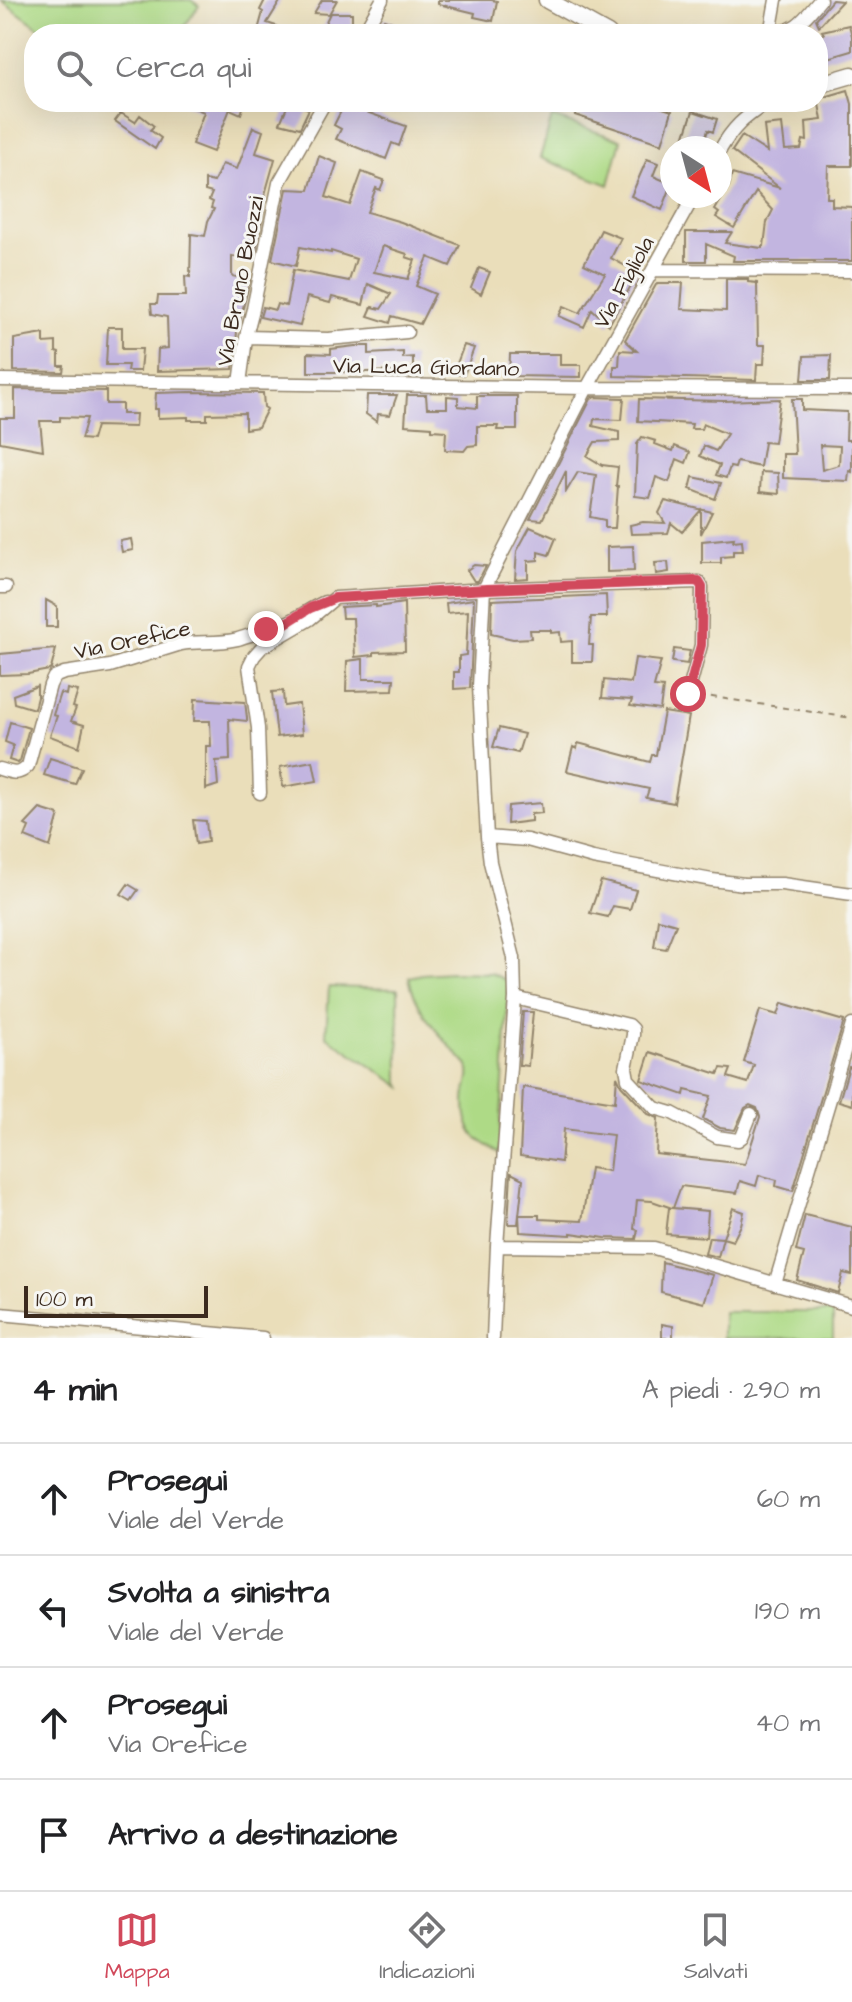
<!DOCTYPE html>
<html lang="it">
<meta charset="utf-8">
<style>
body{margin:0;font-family:"Architects Daughter",sans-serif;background:#f2f2f2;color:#202124}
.compass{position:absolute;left:660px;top:136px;width:72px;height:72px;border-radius:50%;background:#fff;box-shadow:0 8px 32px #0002;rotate:144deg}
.scale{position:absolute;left:24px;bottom:20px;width:184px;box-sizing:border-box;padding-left:8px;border:4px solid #3b2a1e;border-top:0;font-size:22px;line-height:28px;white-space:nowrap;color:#3b2a1e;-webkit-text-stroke:6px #f6f6f2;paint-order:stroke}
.stop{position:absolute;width:24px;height:24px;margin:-18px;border:6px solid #d1495b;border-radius:50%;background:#fff}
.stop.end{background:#d1495b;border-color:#fff;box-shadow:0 2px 8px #0008}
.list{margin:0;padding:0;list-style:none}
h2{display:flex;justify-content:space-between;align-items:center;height:104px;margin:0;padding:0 32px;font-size:34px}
h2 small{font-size:26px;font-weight:400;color:#757577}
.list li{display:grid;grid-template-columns:52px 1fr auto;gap:24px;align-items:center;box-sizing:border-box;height:112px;padding:0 32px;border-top:2px solid #e0e0e0}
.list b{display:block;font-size:30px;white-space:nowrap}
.list p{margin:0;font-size:26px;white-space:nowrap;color:#757577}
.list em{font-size:26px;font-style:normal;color:#757577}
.icon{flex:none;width:44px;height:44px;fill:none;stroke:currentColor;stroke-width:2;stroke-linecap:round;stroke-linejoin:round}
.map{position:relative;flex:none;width:852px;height:1338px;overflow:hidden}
.search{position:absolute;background:#fff;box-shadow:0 8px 32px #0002;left:24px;right:24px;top:24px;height:88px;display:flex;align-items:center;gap:20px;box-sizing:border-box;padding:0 28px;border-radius:32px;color:#757577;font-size:30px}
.sheet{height:552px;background:#fff}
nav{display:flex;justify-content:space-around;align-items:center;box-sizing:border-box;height:112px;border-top:2px solid #e0e0e0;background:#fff;font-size:22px;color:#757577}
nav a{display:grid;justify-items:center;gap:4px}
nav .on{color:#d1495b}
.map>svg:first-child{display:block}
.green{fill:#aeda86;stroke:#748252;stroke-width:2}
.building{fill:#c2b5e0;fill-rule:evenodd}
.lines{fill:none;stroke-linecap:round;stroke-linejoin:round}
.minor-casing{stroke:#92846c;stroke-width:15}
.tertiary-casing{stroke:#92846c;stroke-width:19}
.path{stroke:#92846c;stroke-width:2;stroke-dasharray:6 6;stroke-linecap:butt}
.minor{stroke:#fff;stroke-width:12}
.tertiary{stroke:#fff;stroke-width:16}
.route{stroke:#d1495b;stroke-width:10}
.labels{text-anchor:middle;stroke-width:6;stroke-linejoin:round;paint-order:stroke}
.street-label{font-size:22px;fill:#3b2a1e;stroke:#f6f6f2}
</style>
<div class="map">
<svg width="852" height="1338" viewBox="0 0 852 1338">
<rect width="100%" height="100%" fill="#f6f6f2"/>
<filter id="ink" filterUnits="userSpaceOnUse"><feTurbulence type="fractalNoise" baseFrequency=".0125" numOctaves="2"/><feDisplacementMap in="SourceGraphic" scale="16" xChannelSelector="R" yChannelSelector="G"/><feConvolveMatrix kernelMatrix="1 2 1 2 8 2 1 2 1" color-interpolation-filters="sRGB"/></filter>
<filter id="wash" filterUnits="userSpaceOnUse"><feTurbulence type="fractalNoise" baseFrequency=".006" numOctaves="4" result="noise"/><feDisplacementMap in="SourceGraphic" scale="32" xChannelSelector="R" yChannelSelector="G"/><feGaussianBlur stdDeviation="1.8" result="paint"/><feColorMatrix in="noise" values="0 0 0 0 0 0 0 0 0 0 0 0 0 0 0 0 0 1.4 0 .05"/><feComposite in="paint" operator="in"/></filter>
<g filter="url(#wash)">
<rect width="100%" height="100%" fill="#eadeba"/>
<path class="green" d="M1 0H191L199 6 179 34H48Z
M552 117 621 140 609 185 540 158Z
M452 972 491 973 503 979 509 978 499 1153C491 1147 479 1142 473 1134 465 1122 464 1105 466 1091 468 1082 471 1075 468 1066 445 1040 415 1013 409 977L422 974Z
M329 987 398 989 399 1081 402 1087 326 1036Z
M723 1312H833V1338H723Z"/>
<g id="blocks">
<path class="building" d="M265 0H281L267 23 276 26 274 34H257L263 12 260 10Z
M322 0H337L329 14 314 13Z
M438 0H491L497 1 493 21 474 17 475 13 438 4Z
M832 0 842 1 819 26 816 19Z
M330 13H352V28L350 34H320Z
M384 19 423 33V34H383L377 32Z
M849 25 852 36V51L818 61V36L824 34 822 31Z
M848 90 852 104V166H828L827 198H832V206L852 207V261H733L734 256 706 244V261H686V232H732L725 243 762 248V246H764L767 222 773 210 756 192 734 228 716 217 719 213 715 210 729 186 732 174 780 188 732 151 742 136 767 152 764 126 782 124 785 150 801 149 803 140 807 141 806 122 822 120 818 99Z
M180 102H245L241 114 230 109 213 152 192 144 204 112Z
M289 102 309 109 300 128 280 123Z
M342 102H360L369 106 366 112 406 126 399 146 392 143 386 159 336 139 341 129 334 125 341 111 338 110Z
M578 102H658L657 106 672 111 662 144 575 115Z
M693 111 717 119 713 132 708 130 702 148H681Z
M121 113 135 122 140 115 154 126 150 130 161 138 155 149 115 121Z
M253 127 263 131 256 153 275 159 264 198 266 199 254 261 232 256V276L250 280 237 332 233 369 157 371 158 349 168 348 167 317 152 314 151 304H157L158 296H186L185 276 190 277 191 234 205 236 208 221 214 209 211 208 213 202 209 200 212 193 205 191V180L214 182 222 164 237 169Z
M319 156 337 163 326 197 350 205 362 172 384 180 380 190 376 188 367 212 401 222 460 245 450 266 428 257 416 286 435 294 420 324 392 316 390 323 368 316 372 307 381 309 391 294 368 284 363 305 332 297 330 303 307 297 300 326 260 317 263 307 275 310 277 304 286 306 293 270 349 281 356 259 331 251V253L300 247 296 266 272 260 287 189 309 190ZM383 246 407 254 406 257 415 260 408 279 374 272Z
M647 159 658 163 653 176 672 184 662 210 631 196Z
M601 230 621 238 611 258 638 273 609 325 592 309 584 327 559 316 564 306 580 313 605 274 584 264Z
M479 268 490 272 481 294 471 288Z
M726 279H748V282L757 283 758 345H765L764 364H757L756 380 614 376V366H619L620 350 637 351 625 340 657 283H683L681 309 726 311Z
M108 327H122V349H142L140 371H127L128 365H106Z
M44 334V343L56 342V352L59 353V366H64L63 372 14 371V339Z
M464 345 474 348 464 375 453 374Z
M355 346H369V354L403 352V358L413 357V369L405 368 404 371 366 372H308V353L331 354V349Z
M510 354H560V365H581V377L509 376Z
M831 355 830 380H802L804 356Z
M15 389 106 391V404H122V414H136L135 427 96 426 92 440 81 439 87 418 60 417V421H40L43 450 0 442V418H15Z
M190 392 263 393 264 407 267 409 258 427 245 429V413L207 414V420H188V417L158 418V409H155L156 393Z
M367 395H397L390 415 378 414 377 422 366 414Z
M407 395H426L427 408H447V396L458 397V406L477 408V396H517V430H497L498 426H477V445L468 446 464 451 445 450 446 431 432 430V427L405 425Z
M592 397 624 398 622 420 594 419 593 426 619 432V441L595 442 587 456 602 465 618 467 616 486H618L615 528H605V520L590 517 596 475 578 472 566 492V471L542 520 530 519Z
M639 399 724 401 780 399 774 443 764 442 760 467 737 462 735 468 730 467 726 478 716 475 720 465 700 456 704 446 716 451 727 434 703 424 701 429H691L692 424 638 421Z
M792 399H802V410L847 412 846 440H852V472L849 471 848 481 783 478V454H795ZM820 445 840 446 839 465 822 470Z
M642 437 656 441 655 444 673 451 675 446 690 452 686 463 677 459 669 482 656 477 650 498 635 496 637 444Z
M761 472 778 473 779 494 760 492Z
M693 477 721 483 715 499 690 489Z
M665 501 712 512 701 534V510L682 532 671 523 668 533 631 534 630 525 643 522 665 523 659 513Z
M530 527 556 538 549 555 538 552V560L528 561V578L515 579 517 551Z
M734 538 733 541 742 540 743 551H733V556L721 557V563H702V541Z
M131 539 133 550 122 552 120 541Z
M633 546 634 571 607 572V547Z
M668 562 669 572 656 574 655 563Z
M474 565 486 566 478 581H474L467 570Z
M606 595 607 617H591L589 645H593L592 662H572V641L561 642 560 632 551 633V630H530L531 638 513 639 491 634 492 600Z
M474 599 470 688 454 689V672H459V656L466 655 468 611 447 613 446 603Z
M46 600 57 606V627H46Z
M404 603 405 651 374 652V655L355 657 353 618H342L341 607 376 605V607Z
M56 649 51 669 49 670 28 674 0 675V654Z
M674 649 690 651 687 664 672 662Z
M635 658 661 661 654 687 663 688 660 710 630 706 632 700 602 698 604 680 631 683Z
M363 659V679H394L393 690 346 691 347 661Z
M37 686V697L34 709 14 703 13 695Z
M67 689 78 691 73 707 76 708 71 721 84 725 79 747 50 736 57 716 53 715 60 693 66 695Z
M283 691 284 706 299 704 302 734 277 737 272 692Z
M195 699 245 702 247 718V721L229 719 230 760 216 761 218 785 206 789V746H211L210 721H194Z
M664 712 689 716 674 803 646 798 649 789 567 771 573 747 577 749 578 743 650 762 652 755H656Z
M10 722 29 728 20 761 18 763 9 760 13 745 5 742Z
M499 728 524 734 518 753 493 747Z
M50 758 82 768 75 784 44 775Z
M313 761 317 781 283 787 280 767Z
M541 803 542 813 531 814V821L507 824 508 806Z
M40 809 59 815 50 847 25 837 29 827 25 825Z
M193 820 206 821 208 842 196 844Z
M601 881 636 890 630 909 613 906 608 917 590 913Z
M128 884 138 890 131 900 121 894Z
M658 919 676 924 666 949 654 947Z
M782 1003 844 1021 793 1191 776 1186 777 1180 759 1175 756 1186 740 1181 737 1193 681 1186 673 1208 708 1211 706 1237 666 1234 669 1208H672L652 1201 637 1200 634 1229 638 1230 636 1239 605 1238 571 1233V1235L520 1232 519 1215H539V1219L582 1221 590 1168 609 1171 613 1135 564 1129 561 1162 520 1156 523 1087 615 1102 617 1076 621 1085 648 1114 658 1118 656 1154 745 1164 760 1117 757 1108 750 1105 745 1108 735 1130 720 1128 703 1119 711 1096 685 1090 684 1095 641 1080 650 1052 718 1074 721 1068 731 1069 728 1077 748 1083 754 1065 744 1062 760 1010 778 1015Z
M523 1012H533L528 1066 519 1065Z
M849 1067 852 1068V1105L839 1101Z
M511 1173 523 1179 518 1224H508Z
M733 1208 744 1212 741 1225 733 1241 723 1238Z
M805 1215 852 1227V1275L843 1273 838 1293 797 1280 804 1253 796 1251Z
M709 1237 723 1238 718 1257 705 1254Z
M662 1262 713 1275 704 1303 661 1292Z
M662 1324 673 1326V1338H662Z"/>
</g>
</g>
<g filter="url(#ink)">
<use href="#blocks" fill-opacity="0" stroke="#92846c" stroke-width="2"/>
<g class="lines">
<g class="minor-casing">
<path id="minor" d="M363 34 382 0
M770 34C797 31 803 20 820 0
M770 34 776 0
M720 150C733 127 744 118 765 104
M653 270 852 271
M246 337 328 339 407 332
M0 380 587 388 852 389
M240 383 247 332 253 309 279 183 325 102
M0 587H6
M0 769C12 773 19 776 28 766L50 685 54 677 64 673 110 666 181 644C200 641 218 644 238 639 253 634 271 629 286 623 299 617 311 608 325 602
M260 793 258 728 249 666 254 656 262 647 310 619 335 598 487 589 699 582 702 587 701 645 688 694
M487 837 527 840 593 858 712 880 744 884H782L852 894
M515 998 629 1025 633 1029V1035L626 1068 628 1079 655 1108 672 1113 717 1137 738 1140 742 1137 751 1114
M497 1246 654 1248 852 1306
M775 1284 852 1025
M0 1314 263 1338
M493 1338 497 1246 515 998 514 958 490 862 487 837 479 686 484 589 587 388 694 196"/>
</g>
<g class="tertiary-casing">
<path id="tertiary" d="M547 0 608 34
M818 85 852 75
M757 102 765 104 773 102"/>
</g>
<path class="path" d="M699 695 852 718"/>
<use href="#minor" class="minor"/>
<use href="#tertiary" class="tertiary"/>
</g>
</g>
<g class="lines" filter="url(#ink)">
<path class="route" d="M266 629 286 623 310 608 335 598 487 589 694 581 699 582 702 587 701 645 688 694"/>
</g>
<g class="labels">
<g class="street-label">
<text transform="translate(239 281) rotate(-79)" y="8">Via Bruno Buozzi</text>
<text transform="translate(623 282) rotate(-61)" y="8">Via Figliola</text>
<text transform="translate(426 366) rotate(1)" y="8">Via Luca Giordano</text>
<text transform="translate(132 639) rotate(-12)" y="8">Via Orefice</text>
</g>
</g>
</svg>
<svg class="compass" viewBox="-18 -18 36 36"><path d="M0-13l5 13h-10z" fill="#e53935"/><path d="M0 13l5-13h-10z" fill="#757577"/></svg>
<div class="scale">100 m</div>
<div class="stop" style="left:688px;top:694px"></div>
<div class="stop end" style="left:266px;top:629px"></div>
<div class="search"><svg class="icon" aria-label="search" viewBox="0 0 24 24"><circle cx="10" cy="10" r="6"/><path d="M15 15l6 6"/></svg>Cerca qui</div>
</div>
<section class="sheet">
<h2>4 min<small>A piedi · 290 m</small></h2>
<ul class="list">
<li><svg class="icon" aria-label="ahead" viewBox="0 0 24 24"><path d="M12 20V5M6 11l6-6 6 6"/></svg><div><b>Prosegui</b><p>Viale del Verde</p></div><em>60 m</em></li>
<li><svg class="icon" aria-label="left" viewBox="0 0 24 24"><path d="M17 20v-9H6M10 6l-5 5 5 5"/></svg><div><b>Svolta a sinistra</b><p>Viale del Verde</p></div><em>190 m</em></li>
<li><svg class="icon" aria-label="ahead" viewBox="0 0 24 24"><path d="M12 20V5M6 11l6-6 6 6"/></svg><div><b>Prosegui</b><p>Via Orefice</p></div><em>40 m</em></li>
<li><svg class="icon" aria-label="arrive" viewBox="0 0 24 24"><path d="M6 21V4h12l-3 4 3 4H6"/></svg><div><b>Arrivo a destinazione</b></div></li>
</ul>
</section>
<nav>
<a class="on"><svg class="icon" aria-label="map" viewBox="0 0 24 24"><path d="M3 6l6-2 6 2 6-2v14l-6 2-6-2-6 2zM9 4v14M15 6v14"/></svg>Mappa</a>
<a><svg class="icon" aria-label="directions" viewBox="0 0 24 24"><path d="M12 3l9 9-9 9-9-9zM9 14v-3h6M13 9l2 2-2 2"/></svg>Indicazioni</a>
<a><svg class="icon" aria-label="saved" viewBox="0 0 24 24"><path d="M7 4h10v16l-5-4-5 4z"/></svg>Salvati</a>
</nav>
